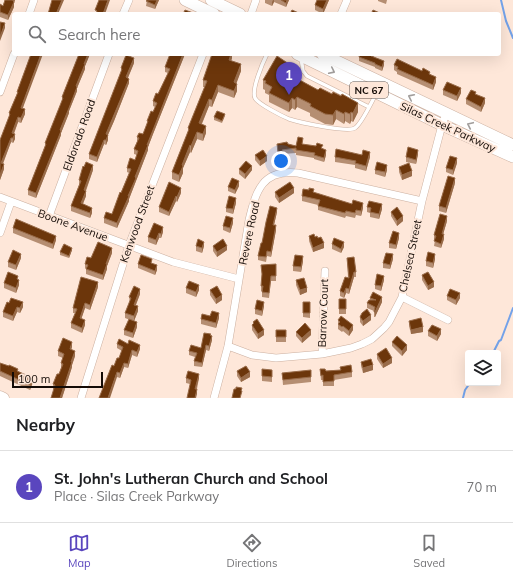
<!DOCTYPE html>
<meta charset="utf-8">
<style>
body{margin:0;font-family:Mulish,sans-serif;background:#f6f6f6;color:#202124}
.controls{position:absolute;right:12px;bottom:12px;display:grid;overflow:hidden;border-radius:4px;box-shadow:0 4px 16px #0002}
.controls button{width:36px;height:36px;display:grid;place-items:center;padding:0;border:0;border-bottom:1px solid #e0e0e0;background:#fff;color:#202124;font:20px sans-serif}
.scale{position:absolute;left:12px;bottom:10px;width:91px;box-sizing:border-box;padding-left:4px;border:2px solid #140b06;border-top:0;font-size:11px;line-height:14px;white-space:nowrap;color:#140b06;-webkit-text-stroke:3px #fee7d9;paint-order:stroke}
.you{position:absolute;left:281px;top:161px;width:14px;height:14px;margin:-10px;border:3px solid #fff;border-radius:50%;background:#1a73e8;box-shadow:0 0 0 6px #1a73e833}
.badge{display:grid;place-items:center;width:26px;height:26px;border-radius:50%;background:#5a46be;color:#fff;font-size:13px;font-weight:700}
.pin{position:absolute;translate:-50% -33px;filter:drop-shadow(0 1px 2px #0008)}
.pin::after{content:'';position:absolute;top:21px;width:14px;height:12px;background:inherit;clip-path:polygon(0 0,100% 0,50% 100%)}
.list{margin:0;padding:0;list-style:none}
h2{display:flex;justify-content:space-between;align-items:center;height:52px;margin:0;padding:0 16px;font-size:17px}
h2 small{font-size:13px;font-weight:400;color:#757577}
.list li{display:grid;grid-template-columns:26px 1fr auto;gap:12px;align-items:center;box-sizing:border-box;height:72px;padding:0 16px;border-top:1px solid #e0e0e0}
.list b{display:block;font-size:15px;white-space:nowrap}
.list p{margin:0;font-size:13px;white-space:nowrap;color:#757577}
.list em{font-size:13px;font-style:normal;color:#757577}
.icon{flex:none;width:22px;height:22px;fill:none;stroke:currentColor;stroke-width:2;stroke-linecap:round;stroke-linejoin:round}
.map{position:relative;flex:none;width:513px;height:398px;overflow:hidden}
.search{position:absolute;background:#fff;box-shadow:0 4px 16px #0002;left:12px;right:12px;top:12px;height:44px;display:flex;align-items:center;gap:10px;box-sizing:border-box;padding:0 14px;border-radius:4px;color:#757577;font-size:15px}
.sheet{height:124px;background:#fff}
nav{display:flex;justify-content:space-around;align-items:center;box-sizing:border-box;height:56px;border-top:1px solid #e0e0e0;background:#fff;font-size:11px;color:#757577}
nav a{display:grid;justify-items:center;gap:2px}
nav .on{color:#5a46be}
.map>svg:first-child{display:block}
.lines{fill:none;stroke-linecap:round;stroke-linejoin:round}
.stream{stroke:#73a2e9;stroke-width:2}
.lane-casing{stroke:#ccb0a0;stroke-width:4.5}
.street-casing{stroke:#ccb0a0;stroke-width:8}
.secondary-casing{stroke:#ccb0a0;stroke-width:11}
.primary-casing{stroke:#ccb0a0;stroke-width:12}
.lane{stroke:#fff;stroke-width:3.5}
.street{stroke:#fff;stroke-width:7}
.secondary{stroke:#fff;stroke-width:10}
.primary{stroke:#fff;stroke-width:11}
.wall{fill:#b58e72}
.shaded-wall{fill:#986b49}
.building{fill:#6c360b;stroke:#986b49}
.oneway{stroke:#a19d9b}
.labels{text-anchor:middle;stroke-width:4;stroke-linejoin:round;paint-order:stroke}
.shield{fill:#fee7d9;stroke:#5a4d45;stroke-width:1}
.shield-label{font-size:10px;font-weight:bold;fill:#140b06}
.street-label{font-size:11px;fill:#140b06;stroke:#fee7d9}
</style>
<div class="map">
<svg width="513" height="398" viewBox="0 0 513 398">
<rect width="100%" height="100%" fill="#fee7d9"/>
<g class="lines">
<path class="stream" d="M501 0 506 21 513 38
M493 353 499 341 501 340 513 308
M463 398 465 390 470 383"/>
<g class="lane-casing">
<path id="lane" d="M267 54C263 62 251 90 255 98 258 104 282 116 289 119 298 122 348 133 355 128 362 123 371 103 376 94
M301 58 303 71 307 76 369 107"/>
</g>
<g class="street-casing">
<path id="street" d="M29 14 34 0
M123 14 129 0
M251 14 256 0
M341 14 347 0
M0 92 14 54
M0 197 173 262 239 279
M49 216 109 54
M0 233 11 202
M402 297 448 320
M228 346 252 355 276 358 322 354 351 348 362 344 372 339 384 328 389 322 402 297 422 201 442 125 446 114
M322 354 325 271
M81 398 129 245 203 54
M214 398 228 346 249 220C256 191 262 169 298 173L422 201"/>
</g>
<g class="secondary-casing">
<path id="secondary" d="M0 396 4 398"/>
</g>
<g class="primary-casing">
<path id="primary" d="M185 0 214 14
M211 0 240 14
M297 54 442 125 513 157
M322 54 513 145"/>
</g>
<use href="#lane" class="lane"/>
<use href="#street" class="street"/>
<use href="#secondary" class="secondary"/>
<use href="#primary" class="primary"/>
</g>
<path class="wall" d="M5 0H15L14 3V7L8 20 0 17V4L3 6Z
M147 0H159L155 9 146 6Z
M265 0H289L286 7 274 2 272 6 265 3Z
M329 0 323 14 315 10V5Z
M378 0H387L386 4 378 1Z
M31 54 23 108 25 114 21 123 18 122 14 134 15 139 13 143 11 142 3 164 4 169 0 180V140L9 117V113L17 94V92Z
M79 54H90L85 66V69L77 88V91L69 111V113L61 133V135L36 198 28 195V190L45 146V143L62 101V97Z
M185 54 153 134 148 147V150L129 199V201L117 228 104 223V218L112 214 129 173 127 172V168L135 160 137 155 134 154V149L137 142V137L143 134 147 125V121L153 112 155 107 153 106V101L158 94 168 73 165 72V67Z
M232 54V58L231 61 241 71 236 83 237 91 234 98 218 92 212 107 209 106 202 124 206 133 203 141 197 139 191 153 190 152 183 168V173L179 182 172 179V172L188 132V128L205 87H203V80L216 55Z
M373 56 384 65 382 71 375 68V67L359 61V57Z
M134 63 128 78 129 83 114 121 108 135V140L106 145 104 144 97 162 89 159V154L121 73V68Z
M394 65 422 71 430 74 436 82 433 90 397 74V72L394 70Z
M289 70 298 79 358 112 353 122 351 121 350 124 345 121 344 124 336 119 333 125 325 124 310 116V113L297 107 295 110 292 108 289 112 269 102V95L265 93V90L263 89V80Z
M443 90 461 93 457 101 443 95Z
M466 99 485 103 481 112 466 104Z
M225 116 222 123 214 120V117Z
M277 144H288L296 146 303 144 323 149 326 155 324 162 314 159V158L296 155V153L283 154V157H278Z
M418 154 416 164 406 162V157Z
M255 155 267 161 260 166 255 160Z
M362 155 370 157 366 171 355 168V165L335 162V157Z
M457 163 453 175 446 172V168Z
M399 167 412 176 402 180 399 172Z
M239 169 252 170 245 179 239 174Z
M93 170 86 191V196L83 204 92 213 90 218 71 211V206L79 185V180Z
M375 170H387L385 177 375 174Z
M455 183 446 213 439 211V206Z
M239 186 235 194 228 191V187Z
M275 192 294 193 279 203 275 197Z
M181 193 177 202 176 201 169 216 159 212V207Z
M314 193 363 208 361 216 356 215 355 218 346 216 345 218 318 210V205L302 201V196Z
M236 203 233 214 226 212V208Z
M367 207 382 209 379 219 370 217V213L367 212Z
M277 212 274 225 276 230 271 257 267 256 266 262 258 260V256L262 243Z
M391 212 403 221 397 226 391 216Z
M447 221 443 234 444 239 441 248 434 246 435 240H434V235Z
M233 223 230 233 223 230V226Z
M13 228 56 240 53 249 13 233Z
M163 232 161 238H159L156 245 148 242V237Z
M309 236 315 237 324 248 313 252 309 241Z
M399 238 396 249 389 248V243Z
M332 244 344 247 341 253 332 249Z
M196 246H204L202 253 196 251Z
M213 246 227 250 217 257 213 251Z
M72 250 69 258 60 255V252Z
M112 253 107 266V269L103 280 86 274V269L85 268V264L91 258Z
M21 258 16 270 8 267V262Z
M347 258 356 272V277H354L349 294 346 293 344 298 340 296V291L348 278Z
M393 259 390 269 383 268V263Z
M435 259 433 268 426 266V261Z
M303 261 301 272 293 271V266Z
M152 263 157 270 155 275 138 268V264Z
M276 264V281H271L269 298 262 297V291H261V286Z
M422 275 434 287 428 290 422 280Z
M18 280 19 285 16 293 4 288V283Z
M296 280 307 292 300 295 296 285Z
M384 280 381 291 375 289V285Z
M98 287 90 310 85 308 81 319 85 325 82 333 71 328V323L75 313H73V308Z
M186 288 199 290 196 297 186 293Z
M210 290 222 300 216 304 210 295Z
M140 294 136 305 138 311 134 321 137 327 133 338 124 335V330L133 321 125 318V313L130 302 129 297Z
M447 296 460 298 456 305 447 300Z
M370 298 382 302 375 317H374V311L367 308V303L370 300Z
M339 299H346V314H339Z
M7 302 23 307 20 313 17 312 13 321 3 317V312Z
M303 302H310V318L303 317Z
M264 306 262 316 255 314V309Z
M210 316 219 318 216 328 201 324V319Z
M360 317 371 320 363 326 360 322Z
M338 320 353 330 349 336 343 331 342 332 338 329Z
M409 321 423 332 411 334 409 326Z
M253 322 264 335 258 339 252 330V325L253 324Z
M276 330H286V342H276Z
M428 331 441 334 437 341 428 336Z
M296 332 311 335 302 343 296 336Z
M211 335 212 340 209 351 206 350 202 367 194 366V361L195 357 189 355V351L201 348Z
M392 342 407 350 402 356 392 346Z
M117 344 140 349 137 357 132 355 128 368 124 367 120 378 117 377 114 366 119 358 122 351 117 348Z
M72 347 71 349 75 356 72 365V367L62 398H51L54 389H53V384L59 374 61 368V363L63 358 58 356V351Z
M377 354 392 363 383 368 377 359Z
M361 362 373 370 363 373 361 366Z
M0 363 18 371 33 382 30 390 0 376Z
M340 367 352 372V377L334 380V386H323V380H321L320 369 326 371 340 370Z
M237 371 250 377 241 382 237 376Z
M282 373 311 377V382L283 385Z
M272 375V382L262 381V376Z
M186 378H199L197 389V394L190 384 186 383Z"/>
<path class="shaded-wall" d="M13 0H15L14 3V7L8 20V15Z
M62 0H64L58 14H56Z
M108 0H110L105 14H103Z
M157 0H159L155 9V5Z
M273 0H274V2L272 6V2Z
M287 0H289L286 7V3Z
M327 0H329L323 14V9Z
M5 23V28L0 41V37Z
M41 54H43L21 113V108L23 103Z
M88 54H90L85 66V69L77 88V91L69 111V113L61 133V135L36 198V193Z
M183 54H185L153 134 148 147V150L129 199V201L117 228V223L128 196 153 130Z
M231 54H232V58L229 67V60Z
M134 58V63L126 82V77Z
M384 61V65L382 71V67Z
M241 64V71L234 90V82Z
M289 64V73L287 69Z
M436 77V82L433 90V85Z
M129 79V83L114 121V116Z
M237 84V91L234 98V91Z
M218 85V92L212 107V100Z
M461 88V93L457 101V96Z
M297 97V107L295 110V100Z
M292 98V108L289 112V103Z
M485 98V103L481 112V107Z
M209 99V106L199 130V123Z
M358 103V112L353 122V113Z
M25 109V114L21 123V118Z
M336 110V119L333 125V115Z
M345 112V121L344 124V114Z
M351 112V121L350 124V114Z
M114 116V121L106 139V134Z
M18 117V122L12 138V133Z
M206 126V133L203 141V134Z
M197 132V139L191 153V146Z
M15 134V139L13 143V138Z
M108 135V140L106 145V140Z
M11 138V142L1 168V163Z
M104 140V144L97 162V157Z
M190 145V152L183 168V173L179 182V175L182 165Z
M326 150V155L324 162V158Z
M418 150V154L416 164V160Z
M370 152V157L366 171V166Z
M267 156V161L260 166V161Z
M457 158V163L453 175V170Z
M4 164V169L0 180V175Z
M93 165V170L84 195V190Z
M387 165V170L385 177V172Z
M252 166V170L245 179V174Z
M412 171V176L402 180V175Z
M455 178V183L446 213V208Z
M239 181V186L235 194V190Z
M181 188V193L177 202V197Z
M294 188V193L279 203V198Z
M86 191V196L81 208V203Z
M176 196V201L169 216V212Z
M236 198V203L233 214V209Z
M363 203V208L361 216V211Z
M382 204V209L379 219V214Z
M92 208V213L90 218V213Z
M277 208V212L273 229V225Z
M403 216V221L397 226V221Z
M447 216V221L442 238V234Z
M233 218V223L230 233V228Z
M276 225V230L271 257V252Z
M163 227V232L161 238V234Z
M159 233V238L156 245V240Z
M399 233V238L396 249V245Z
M444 234V239L441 248V244Z
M56 236V240L53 249V244Z
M204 242V246L202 253V248Z
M344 242V247L341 253V249Z
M324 243V248L313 252V248Z
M227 246V250L217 257V252Z
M72 248V250L69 258V256Z
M112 248V253L107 266V269L103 280V275L106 264Z
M21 254V258L16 270V265Z
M393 254V259L390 269V265Z
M435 254V259L433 268V263Z
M303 256V261L301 272V267Z
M157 265V270L155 275V271Z
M354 272V277L349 294V289Z
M384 276V280L381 291V286Z
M19 280V285L16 293V288Z
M98 282V287L90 310V305Z
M434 282V287L428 290V286Z
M199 285V290L196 297V292Z
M307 288V292L300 295V290Z
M346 288V293L344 298V293Z
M140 289V294L134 309V305Z
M460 293V298L456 305V300Z
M222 295V300L216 304V299Z
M382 297V302L375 317V312Z
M23 302V307L20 313V308Z
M264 302V306L262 316V311Z
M85 303V308L80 323V318Z
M138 306V311L134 321V316Z
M17 307V312L13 321V316Z
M219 313V318L216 328V323Z
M371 315V320L363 326V321Z
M85 320V325L82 333V328Z
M137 322V327L133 338V333Z
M353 325V330L349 336V331Z
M423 327V332L411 334V330Z
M441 329V334L437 341V336Z
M264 330V335L258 339V334Z
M311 330V335L302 343V338Z
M212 336V340L209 351V346Z
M72 342V347L70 354V349Z
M140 345V349L137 357V352Z
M206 345V350L202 367V363Z
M407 345V350L402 356V351Z
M132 350V355L128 368V364Z
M75 351V356L72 365V367L62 398H60L71 362Z
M392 358V363L383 368V364Z
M124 363V367L120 378V373Z
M373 365V370L363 373V368Z
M117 372V377L110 398H108Z
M250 372V377L241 382V378Z
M199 374V378L195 393V389Z
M33 378V382L30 390V385Z
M197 389V394L196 398H195Z"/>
<path class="building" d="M5 0H13V1L14 2 8 15 0 12V4L3 6Z
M52 0H62L56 14H48Z
M99 0H108L103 14H96L97 11 95 10Z
M147 0H157L155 5 146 1Z
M281 0H287L286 3Z
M317 0H327L323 9 315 5Z
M185 10 196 14H183Z
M292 10 301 14H290Z
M373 10 382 14H371Z
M0 22 5 23 0 37Z
M31 54H41L21 108 25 109 21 118 18 117 12 133 15 134 13 138H11L1 163 4 164 0 175V140L10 114 9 113 18 92H17Z
M79 54H88L84 64H85L76 86 77 87 69 108 60 130 61 131 36 193 28 190 46 144 45 143 63 98 62 97Z
M170 54H183L153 130 147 145H148L135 177 136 178 128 196H129L117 223 104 218 106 212 112 214 120 192 121 193 131 169 127 168 130 158 135 160 138 151 134 149 139 138 137 137 139 133 143 134 148 121H147L151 111 153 112 157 103 153 101 156 93 158 94 170 69 165 67Z
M212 54 216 55V54H231L229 60 241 64 234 82 237 84 234 91 218 85 212 100 209 99 199 123 206 126 203 134 197 132 191 146 190 145 182 165 183 166 179 175 172 172 189 129 188 128 207 81 203 80Z
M360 54H372L371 56 384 61 382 67 375 64V63L359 57Z
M126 55 134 58 126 77 129 79 106 134 108 135 106 140H104L97 157 89 154 122 69 121 68Z
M277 56 289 64 287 69 298 75 296 78 318 90 320 88 332 94 333 92 341 96 342 94 358 103 353 113 351 112 350 114 345 112 344 114 336 110 333 115 325 114 310 106 311 104 297 97 295 100 292 98 289 103 269 93 272 87 265 83 266 81 263 80Z
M397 59 420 70 422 71 423 68 430 72 429 74 436 77 433 85 397 69 398 67 394 65Z
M447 82 461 88 457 96 443 90Z
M471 90 476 92 475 94 485 98 481 107 466 99Z
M217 111 225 114 222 121 214 117Z
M298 137 303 138 302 144 316 146 317 143 323 145 321 148 326 150 324 158 314 155 315 153 296 150V148L282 150 283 152H278L277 144 287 142 288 144 296 146Z
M408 147 418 150 416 160 406 157Z
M336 149 362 155 363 150 370 152 366 166 355 163 356 161 335 157Z
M263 150 267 156 260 161 255 155Z
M450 156 457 158 453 170 446 168Z
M246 161 252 166 245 174 239 169Z
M86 162 93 165 84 190 86 191 81 203 92 208 90 213 71 206 81 181 79 180 83 166 84 167Z
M377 162 387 165 385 172 375 170Z
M409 163 412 171 402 175 399 167Z
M448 176 455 178 446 208 439 206Z
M232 178 239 181 235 190 228 187Z
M169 182 181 188 177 197 176 196 169 212 159 207Z
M290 182 294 188 279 198 275 192Z
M309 188 314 189 313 192 352 204 353 200 363 203 361 211 356 210 355 213 346 211 345 213 318 206 320 200 302 196 303 189 309 190Z
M229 196 236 198 233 209 226 208Z
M369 201 382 204 379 214 370 212 371 208 367 207Z
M270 206 277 208 273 225H276L271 252 267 251 266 257 258 256 261 243H262L266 222Z
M397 207 403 216 397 221 391 212Z
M440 214 447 216 442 234H444L441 244 434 241 436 236 434 235Z
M226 216 233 218 230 228 223 226Z
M16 219 56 236 53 244 13 228Z
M154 223 163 227 161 234 159 233 156 240 148 237Z
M393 231 399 233 396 245 389 243Z
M314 234 315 237 317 236 318 238 321 237 324 243 313 248 309 236Z
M334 238 344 242 341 249 332 244Z
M198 239 204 242 202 248 196 246Z
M223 239 227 246 217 252 213 246Z
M98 242 112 248 106 264H107L103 275 86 269 88 265 85 264 87 257 91 258Z
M64 244 72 248 69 256 60 252Z
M13 250 21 254 16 265 8 262Z
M428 252 435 254 433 263 426 261Z
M386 253 393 254 390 265 383 263Z
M141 255 152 259 151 263 157 265 155 271 138 264Z
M295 255 303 256 301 267 293 266Z
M354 257 356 272H354L349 289 346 288 344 293 340 291 345 277 349 278 347 258Z
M276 264V276H271L269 293 262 292 263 286H261L262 274 261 265Z
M8 272 18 276 17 279 19 280 16 288 4 283Z
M428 272 434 282 428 286 422 275Z
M377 274 384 276 381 286 375 285Z
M81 277 98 282 90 305 85 303 80 318 85 320 82 328 71 323 77 309 73 308Z
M304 278 307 288 300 290 296 280Z
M189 281 199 285 196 292 186 288Z
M134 286 140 289 134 305 138 306 134 316 125 313 131 298 129 297Z
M217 286 222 295 216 299 210 290Z
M450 289 460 293 456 300 447 296Z
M373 292 382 297 375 312H374L375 307 367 303 369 300H376L370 298Z
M11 298 23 302 20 308 17 307 13 316 3 312 7 302 9 303Z
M339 299H346V309H339Z
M257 300 264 302 262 311 255 309Z
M303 302H310V313H303Z
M367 309 371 315 363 321 360 317 362 313Z
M212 311 219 313 216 323 201 319 202 314 210 316Z
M341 316 353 325 349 331 343 326 342 327 338 324 340 322 338 320Z
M421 318 423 327 411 330 409 321Z
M129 319 137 322 133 333 124 330Z
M257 319 264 330 258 334 252 325 254 323 253 322Z
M305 323 311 330 302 338 296 332Z
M432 325 441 329 437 336 428 331Z
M276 330H286V337H276Z
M204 333 211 334 210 335 212 336 209 346 206 345 202 363 194 361 197 353 189 351 191 345 201 348Z
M397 336 407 345 402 351 392 342Z
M63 338 72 342 70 349 75 351 71 362H72L60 398H51L55 385 53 384 57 374H59L63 364 61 363 64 354 58 351Z
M119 339 128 344 129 340 140 345 137 352 132 350 128 364 124 363 120 373 117 372 108 398H99L112 365 114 366 117 358H119L123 347 117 344Z
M386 348 392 358 383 364 377 354Z
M371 359 373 365 363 368 361 362Z
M0 363 9 366V365L18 369 17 371 33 378 30 385 0 371Z
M351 365 352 372 334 375V381L323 382V375L321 376 320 369H325L326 371 341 370 340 367Z
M246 366 250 372 241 378 237 371Z
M262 369 272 370V377L262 376Z
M311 370V377L283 380 282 373Z
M188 371 199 374 195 389H197L195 398H187L191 380 186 378Z
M236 387 242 388 241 391H242L240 398H232L234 389H236Z"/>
<defs><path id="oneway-chevron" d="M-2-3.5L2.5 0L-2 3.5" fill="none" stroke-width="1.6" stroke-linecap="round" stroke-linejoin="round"/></defs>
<g class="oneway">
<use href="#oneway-chevron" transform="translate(332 71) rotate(26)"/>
<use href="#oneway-chevron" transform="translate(411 97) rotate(-154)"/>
<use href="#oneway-chevron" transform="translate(470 125) rotate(-155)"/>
</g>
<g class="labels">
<rect class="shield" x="350" y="82" width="38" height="16" rx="3"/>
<g class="shield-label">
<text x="369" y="94">NC 67</text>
</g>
<g class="street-label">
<text transform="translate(448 127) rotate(25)" y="4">Silas Creek Parkway</text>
<text transform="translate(79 135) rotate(-70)" y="4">Eldorado Road</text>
<text transform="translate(137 224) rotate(-70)" y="4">Kenwood Street</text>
<text transform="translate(73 225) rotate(20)" y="4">Boone Avenue</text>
<text transform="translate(249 233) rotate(-78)" y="4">Revere Road</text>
<text transform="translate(410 256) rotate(-78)" y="4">Chelsea Street</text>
<text transform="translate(323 313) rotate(-88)" y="4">Barrow Court</text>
</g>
</g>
</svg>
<div class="controls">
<button><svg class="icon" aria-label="layers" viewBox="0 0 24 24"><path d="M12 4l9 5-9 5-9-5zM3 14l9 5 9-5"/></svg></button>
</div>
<div class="scale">100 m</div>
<div class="you"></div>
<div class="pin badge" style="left:289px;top:95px">1</div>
<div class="search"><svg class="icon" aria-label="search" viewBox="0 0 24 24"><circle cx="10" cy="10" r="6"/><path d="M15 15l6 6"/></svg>Search here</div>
</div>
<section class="sheet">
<h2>Nearby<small></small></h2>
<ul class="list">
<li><span class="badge">1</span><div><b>St. John's Lutheran Church and School</b><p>Place · Silas Creek Parkway</p></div><em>70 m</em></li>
</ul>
</section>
<nav>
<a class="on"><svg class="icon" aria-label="map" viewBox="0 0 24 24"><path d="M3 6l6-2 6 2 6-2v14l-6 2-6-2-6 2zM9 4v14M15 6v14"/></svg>Map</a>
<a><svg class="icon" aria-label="directions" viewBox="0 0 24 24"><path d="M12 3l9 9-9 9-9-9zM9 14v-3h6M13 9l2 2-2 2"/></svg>Directions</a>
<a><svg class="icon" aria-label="saved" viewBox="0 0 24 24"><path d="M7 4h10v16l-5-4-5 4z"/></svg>Saved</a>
</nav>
